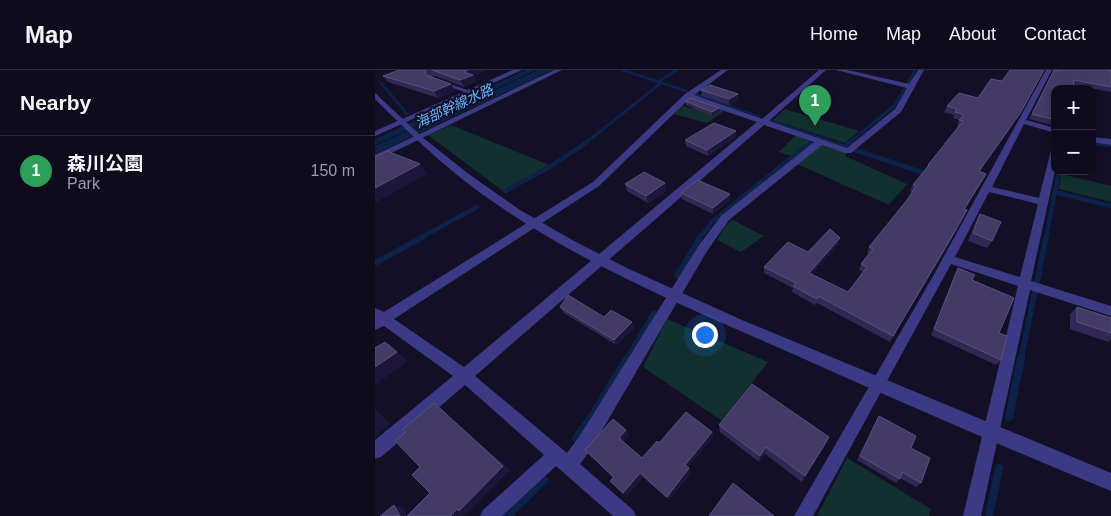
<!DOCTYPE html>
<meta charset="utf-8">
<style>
body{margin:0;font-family:Arial,"Noto Sans JP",sans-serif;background:#1c1929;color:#f1f3f6}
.controls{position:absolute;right:15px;top:15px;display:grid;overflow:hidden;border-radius:10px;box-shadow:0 2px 8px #0003}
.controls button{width:45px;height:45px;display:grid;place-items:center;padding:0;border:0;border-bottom:1px solid #2e2b3b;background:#0e0b1c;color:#f1f3f6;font:25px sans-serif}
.you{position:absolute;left:329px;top:264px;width:18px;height:18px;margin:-12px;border:4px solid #fff;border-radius:50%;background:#1a73e8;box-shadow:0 0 0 8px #1a73e833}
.badge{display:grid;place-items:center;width:32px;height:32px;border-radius:50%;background:#2563eb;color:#fff;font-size:16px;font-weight:700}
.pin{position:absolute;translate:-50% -41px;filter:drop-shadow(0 1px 2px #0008)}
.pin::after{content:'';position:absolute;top:26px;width:18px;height:15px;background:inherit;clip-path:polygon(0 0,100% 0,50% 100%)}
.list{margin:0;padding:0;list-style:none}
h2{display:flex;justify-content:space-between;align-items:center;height:65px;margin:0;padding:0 20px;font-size:21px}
h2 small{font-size:16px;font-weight:400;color:#9b9ba3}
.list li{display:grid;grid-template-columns:32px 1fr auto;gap:15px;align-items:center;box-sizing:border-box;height:70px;padding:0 20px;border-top:1px solid #2e2b3b}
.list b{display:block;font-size:19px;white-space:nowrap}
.list p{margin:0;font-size:16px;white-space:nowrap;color:#9b9ba3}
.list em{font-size:16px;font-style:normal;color:#9b9ba3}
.map{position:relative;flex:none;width:736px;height:446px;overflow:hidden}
header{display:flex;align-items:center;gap:30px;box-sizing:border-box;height:70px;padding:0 25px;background:#0e0b1c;border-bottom:1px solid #2e2b3b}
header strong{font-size:24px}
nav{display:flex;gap:28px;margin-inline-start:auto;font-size:18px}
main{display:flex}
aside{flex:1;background:#0e0b1c}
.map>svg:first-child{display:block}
.green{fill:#12302f}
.water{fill:#0c2248}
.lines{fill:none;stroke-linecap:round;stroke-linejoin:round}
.stream-far3{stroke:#0c2248;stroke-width:3}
.stream-far2{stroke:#0c2248;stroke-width:4.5}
.stream-far1{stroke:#0c2248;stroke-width:5.5}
.stream{stroke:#0c2248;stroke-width:8}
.service{fill:#3d3a85;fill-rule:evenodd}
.minor{fill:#3d3a85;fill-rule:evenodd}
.tertiary{fill:#3d3a85;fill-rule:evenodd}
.wall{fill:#312854}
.shaded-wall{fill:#1d163a}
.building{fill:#433a66;stroke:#5a527e}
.labels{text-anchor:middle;stroke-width:4.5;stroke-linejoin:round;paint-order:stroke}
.far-water-label{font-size:14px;font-style:italic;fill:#62b6ff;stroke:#130f26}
</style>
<header>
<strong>Map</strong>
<nav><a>Home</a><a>Map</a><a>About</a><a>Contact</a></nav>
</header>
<main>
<aside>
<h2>Nearby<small></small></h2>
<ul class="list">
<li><span class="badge" style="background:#2e9e5b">1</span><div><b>森川公園</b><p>Park</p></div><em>150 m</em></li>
</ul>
</aside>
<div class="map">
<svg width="736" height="446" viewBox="0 0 736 446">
<rect width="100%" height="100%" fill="#130f26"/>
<path class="green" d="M327 32 349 41 332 53 299 44 307 35 317 39Z
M410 39 484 61 470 73 398 50Z
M76 55 174 95 128 121 53 65Z
M421 65 436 71 416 86 404 82Z
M446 75 472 83 470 86 532 114 514 135 422 94Z
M686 104 736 116V132L684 119Z
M358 150 389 166 366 182 342 170 350 156Z
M292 249 393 292 347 351 268 297Z
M472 388 556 439 554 446H442Z"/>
<path class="water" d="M151 0H161L0 75V69Z
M163 0H177L0 84V76Z"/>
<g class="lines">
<path class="stream-far3" d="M248 0 311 21
M283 12 302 0
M6 13 32 44
M533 13 540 0
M319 24 384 47
M395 50 462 74
M717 72 728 74
M209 74 286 13
M434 74 436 72
M473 74 520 35 530 18"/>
<path class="stream-far2" d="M458 73 471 77
M720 73 736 75
M470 76 474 73
M480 80 555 105
M130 121 173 98 211 73
M680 122 736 136
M45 168 102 137
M325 168 338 151 435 73
M671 168 684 101"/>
<path class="stream-far1" d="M0 193 48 167
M302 206 325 167
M662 213 671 167
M251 290 279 243
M646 290 660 221"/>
<path class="stream" d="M634 347 646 289
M201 368 214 351 252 289
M132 446 169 410
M614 446 624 398"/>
<path class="service" d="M65 12H69L98 22 93 23 65 14Z"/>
<path class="minor" d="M138 0H147L0 66V61Z
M179 0H187L0 91V85Z
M346 0H353L319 25 387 49 444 0H451L394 51 472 78 520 39 532 18 461 0H473L534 14 543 0H549L526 42 476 83H470L447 75 354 150 332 181 216 379 205 394 258 440 261 446H238L181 396 127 446H105L108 440 169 385 90 315 6 387 0 389V370L78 306 9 256 0 260V238L9 242 218 112 310 24ZM314 29 382 52 89 297 19 249 224 116ZM389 55 439 72 346 146 324 175 204 367 192 383 100 306Z
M671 0H677L651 50 680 58V63L649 54 617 117 664 128 676 80 680 77V101L656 211 736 236V246L655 220 606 446H588L643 216 576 194 438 446H419L557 208ZM614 122 663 134 645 207 580 187Z
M717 67 736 69V75L717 72Z"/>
<path class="tertiary" d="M0 23 47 67 95 105 145 140 199 171 254 199 367 250 736 403V421C629 377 523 331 418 284 304 234 186 186 87 109 56 84 28 57 0 29Z"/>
</g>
<path class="wall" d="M24 0H112L99 6 101 11 89 17 60 6 55 7 76 14 80 21 63 28 13 12 8 6Z
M679 0H736V22L698 15 680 19V56L654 49Z
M326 20 363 30 354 35 327 26Z
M310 31 344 38V41L337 46 311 35Z
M572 36 642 48 605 102 608 110 590 139 576 170 515 272 442 233 440 235 417 222 418 218 389 203V197L433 182 463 174 437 204 473 222 488 202 484 200 486 194 494 184 492 183 494 177 532 130 537 122 535 121 538 115 551 99 553 95 584 57 582 56 584 50 578 48 579 45 569 42Z
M361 67 333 86 311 76 310 70Z
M250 114 291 121 273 133 252 121Z
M306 123 355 124V130L338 144 307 129Z
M605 144 617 171 612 178 593 171 601 151Z
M583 198 597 210 624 263 626 290 621 295 556 265 580 204Z
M185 237 229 247 259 258 241 275 189 243Z
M702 237 736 248V269L733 272 695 259V244Z
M504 346 536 378 546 413 541 417 525 408 521 413 482 390 501 351Z
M344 355 454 367 451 374 427 412 390 384 384 392 345 362Z
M251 360 254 365 248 372 267 388 284 373 337 362 338 366 313 397 316 403 294 430 268 407 251 427 235 411 238 408 210 380Z"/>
<path class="shaded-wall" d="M93 0H112L99 6 101 11 89 17 85 10 89 2Z
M669 0 642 48 601 108 604 101Z
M76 14 80 21 63 28 59 21Z
M363 24V30L354 35V29Z
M344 38V41L337 46V42Z
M361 61V67L333 86 332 80Z
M45 94 52 104 0 133V118Z
M290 113 291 121 273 133 271 126Z
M355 124V130L338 144V138Z
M465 168 463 174 433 209 434 203Z
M257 252 259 258 241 275 239 270Z
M10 272 33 291 0 315V297Z
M59 333 67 339 135 400 92 444 90 443 87 446H75L82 439Z
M0 339 15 354 0 366Z
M251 360 254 365 247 373 244 368Z
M337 362 338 366 312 399 310 395Z
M454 367 451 374 427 412 430 406Z
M391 377 390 384 384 392 385 386Z
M314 398 316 403 294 430 292 427Z
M265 403 268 407 251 427 248 423Z
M19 435 29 439 33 446H25Z"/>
<path class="building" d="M24 0H51H50L51 5 76 14 59 21 8 6Z
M57 0H93L89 2 98 5 85 10Z
M635 0H669L646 42 604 101 611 104 589 139 592 140 579 163 518 266 443 226 442 229 418 216 421 213 389 197 413 172 433 182 455 159 465 168 434 203 473 222 492 197 486 194 498 179 494 177 532 130 541 116 538 115 554 95H553L588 51 584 50 589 45 580 42 582 39 572 36 584 23 603 28 616 9 627 11Z
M679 0 683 1V0H736V17L699 10 698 19H680V50L657 44Z
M335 15 363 24 354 29 326 20Z
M316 28 344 38 337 42 310 31Z
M339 53 361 61 332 80 310 70Z
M12 81 45 94 0 118V87Z
M269 102 290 113 271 126 250 114Z
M322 110 355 124 338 138 306 123Z
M605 144 626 152 617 171 598 163Z
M583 198 600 205 597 210 639 228 624 263 632 266 626 290 559 259Z
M193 225 229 247 236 240 257 252 239 270 185 237Z
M702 237 736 248V263L702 252Z
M10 272 22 282 0 297V278Z
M377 314 454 367 430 406 391 377 385 386 344 355Z
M59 333 128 396 84 441 82 439 75 446H32L55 423 37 405 45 397 20 371 31 362 28 359Z
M311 342 337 362 310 395 314 398 292 427 265 403 248 423 235 411 239 407 210 380 238 349 251 360 244 368 267 388 282 371 284 373Z
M504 346 541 366 536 378 555 388 546 413 527 402 525 409 485 386Z
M358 413 399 446H334Z
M19 435 25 446H5Z"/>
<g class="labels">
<g class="far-water-label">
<text transform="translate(79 36) rotate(-25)" y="5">海部幹線水路</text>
</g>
</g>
</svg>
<div class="controls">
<button>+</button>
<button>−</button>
</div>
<div class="you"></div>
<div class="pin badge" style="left:440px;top:56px;background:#2e9e5b">1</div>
</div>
</main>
